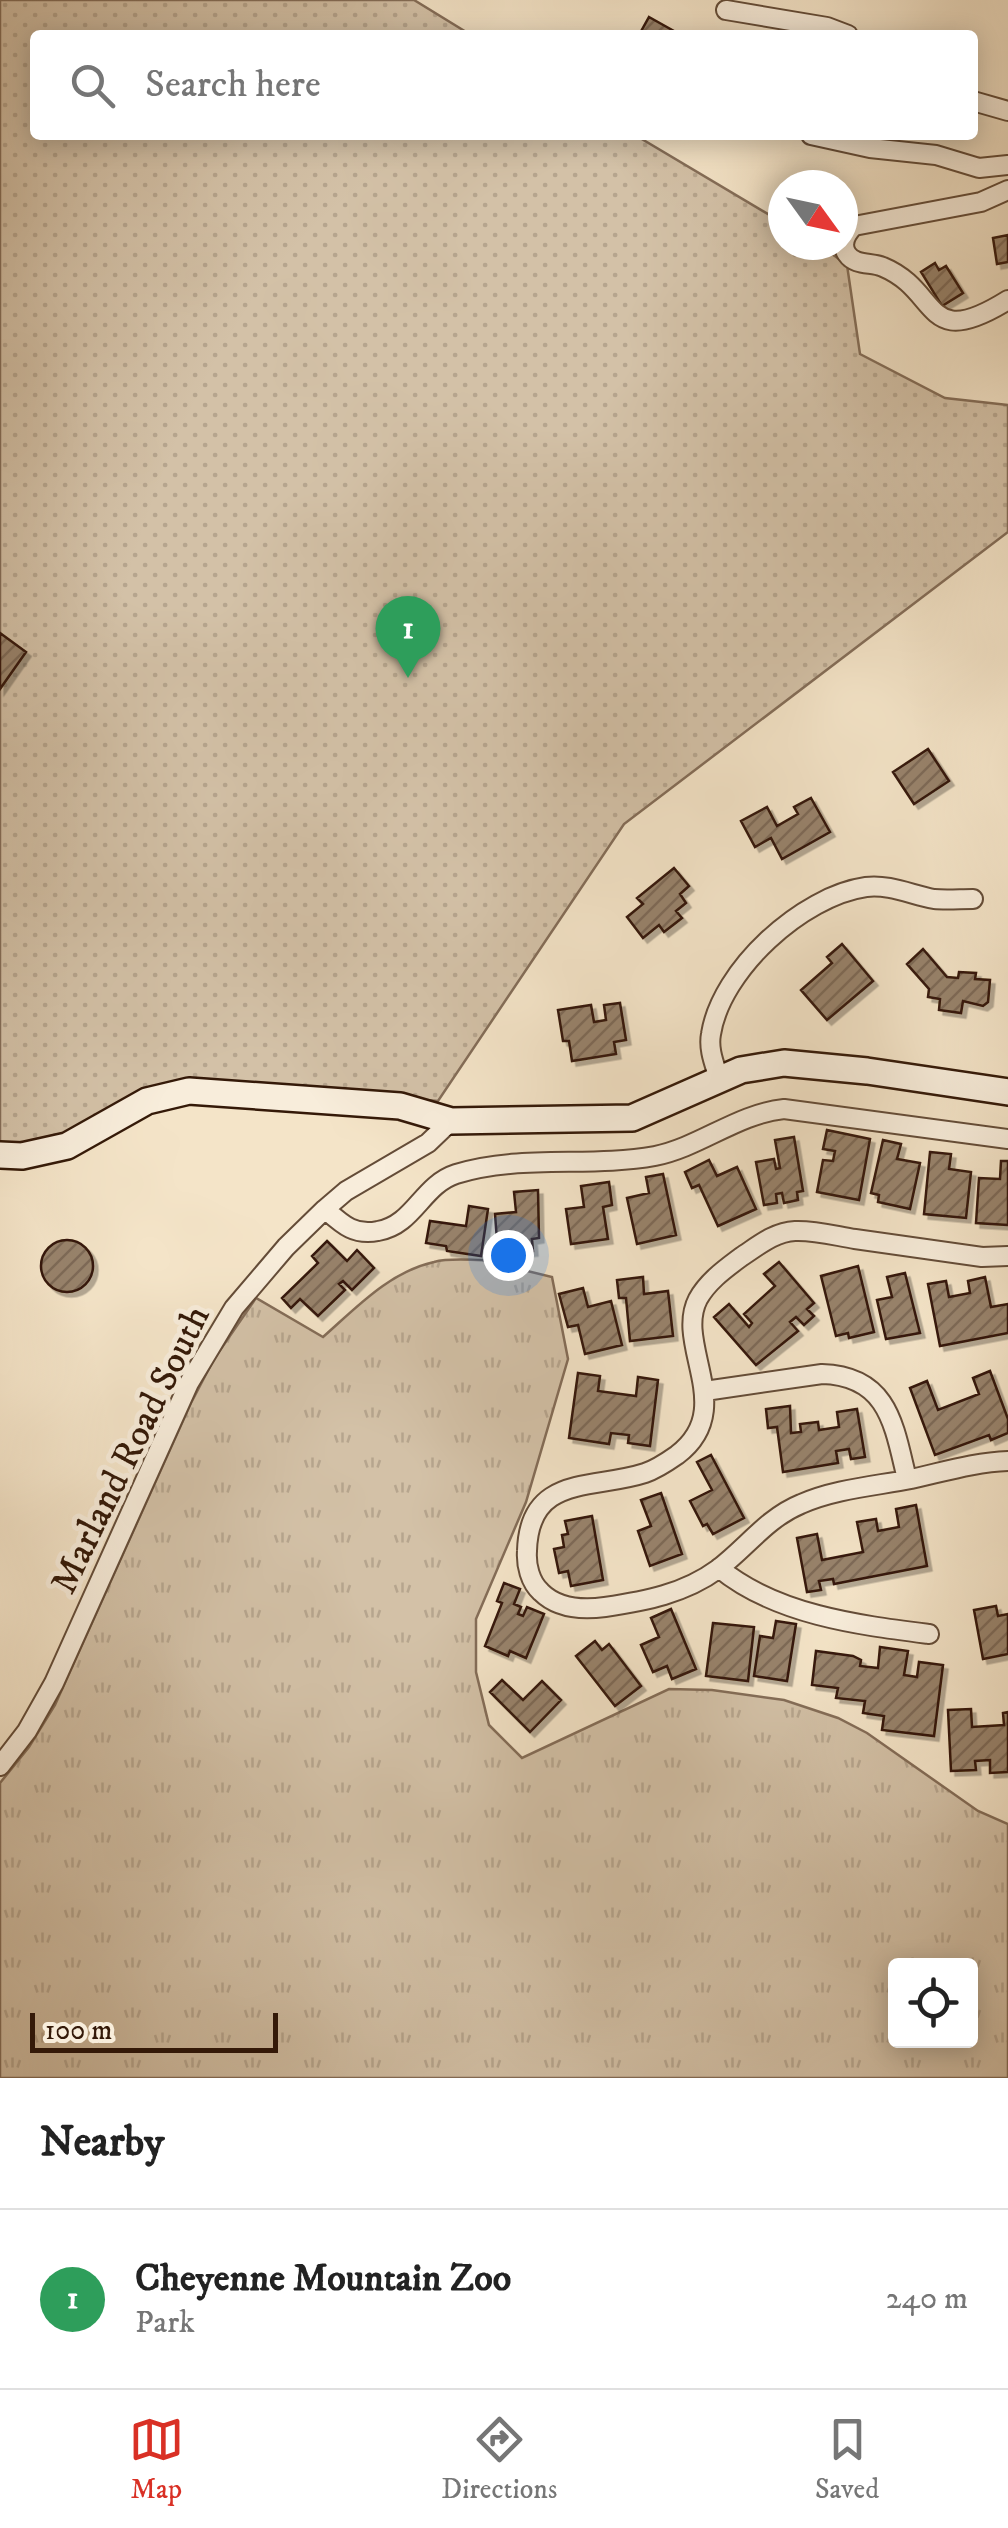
<!DOCTYPE html>
<style>
body{margin:0;font-family:"IM FELL DW Pica",serif;background:#f6f6f6;color:#222}
.controls{position:absolute;right:30px;bottom:30px;display:grid;overflow:hidden;border-radius:10px;box-shadow:0 5px 25px #0003}
.controls button{width:90px;height:90px;display:grid;place-items:center;padding:0;border:0;border-bottom:2px solid #e0e0e0;background:#fff;color:#222;font:50px sans-serif}
.compass{position:absolute;left:768px;top:170px;width:90px;height:90px;border-radius:50%;background:#fff;box-shadow:0 5px 25px #0003;rotate:123deg}
.scale{position:absolute;left:30px;bottom:25px;width:248px;box-sizing:border-box;padding-left:10px;border:5px solid #341908;border-top:0;font-size:28px;line-height:35px;white-space:nowrap;color:#341908;-webkit-text-stroke:8px #f8eddb;paint-order:stroke}
.you{position:absolute;left:508px;top:1255px;width:35px;height:35px;margin:-25px;border:8px solid #fff;border-radius:50%;background:#1a73e8;box-shadow:0 0 0 15px #1a73e833}
.badge{display:grid;place-items:center;width:65px;height:65px;border-radius:50%;background:#d93025;color:#fff;font-size:32px;font-weight:700}
.pin{position:absolute;translate:-50% -82px;filter:drop-shadow(0 2px 5px #0008)}
.pin::after{content:'';position:absolute;top:52px;width:35px;height:30px;background:inherit;clip-path:polygon(0 0,100% 0,50% 100%)}
.list{margin:0;padding:0;list-style:none}
h2{display:flex;justify-content:space-between;align-items:center;height:130px;margin:0;padding:0 40px;font-size:42px}
h2 small{font-size:32px;font-weight:400;color:#767676}
.list li{display:grid;grid-template-columns:65px 1fr auto;gap:30px;align-items:center;box-sizing:border-box;height:180px;padding:0 40px;border-top:2px solid #e0e0e0}
.list b{display:block;font-size:38px;white-space:nowrap}
.list p{margin:0;font-size:32px;white-space:nowrap;color:#767676}
.list em{font-size:32px;font-style:normal;color:#767676}
.icon{flex:none;width:55px;height:55px;fill:none;stroke:currentColor;stroke-width:2;stroke-linecap:round;stroke-linejoin:round}
.map{position:relative;flex:none;width:1008px;height:2078px;overflow:hidden}
.search{position:absolute;background:#fff;box-shadow:0 5px 25px #0003;left:30px;right:30px;top:30px;height:110px;display:flex;align-items:center;gap:25px;box-sizing:border-box;padding:0 35px;border-radius:10px;color:#767676;font-size:38px}
.sheet{height:310px;background:#fff}
nav{display:flex;justify-content:space-around;align-items:center;box-sizing:border-box;height:140px;border-top:2px solid #e0e0e0;background:#fff;font-size:28px;color:#767676}
nav a{display:grid;justify-items:center;gap:5px}
nav .on{color:#d93025}
.map>svg:first-child{display:block}
.grass{fill:url(#grass-tufts);stroke:#846d58;stroke-width:2.5;fill-rule:evenodd}
.park{fill:url(#park-dots);stroke:#846d58;stroke-width:2.5}
.building{fill:url(#building-hatch);stroke:#341908;stroke-width:2.5;filter:url(#shadow)}
.lines{fill:none;stroke-linecap:round;stroke-linejoin:round}
.street-casing{stroke:#644c38;stroke-width:22}
.secondary-casing{stroke:#341908;stroke-width:30}
.street{stroke:#f8eddb;stroke-width:18}
.secondary{stroke:#f8eddb;stroke-width:25}
.labels{text-anchor:middle;stroke-width:10;stroke-linejoin:round;paint-order:stroke}
.street-label{font-size:38px;fill:#341908;stroke:#f8eddb}
</style>
<div class="map">
<svg width="1008" height="2078" viewBox="0 0 1008 2078">
<defs>
<pattern id="grass-tufts" width="24" height="20" patternUnits="userSpaceOnUse" patternTransform="scale(2.5)"><rect width="24" height="20" fill="#d3c1a7"/><path d="M3 7l-1-3M5 7V3M7 7l1-3M15 17l-1-3M17 17v-4M19 17l1-3" fill="none" stroke="#b6a58e"/></pattern>
<pattern id="park-dots" width="8" height="8" patternUnits="userSpaceOnUse" patternTransform="scale(2.5)"><rect width="8" height="8" fill="#d3c1a7"/><path d="M2 2h.1M6 6h.1" fill="none" stroke="#b6a58e" stroke-width="1.8" stroke-linecap="round"/></pattern>
<pattern id="building-hatch" width="6" height="6" patternUnits="userSpaceOnUse" patternTransform="scale(2.5)"><rect width="6" height="6" fill="#98836c"/><path d="M-1 1l2-2M0 6l6-6M5 7l2-2" fill="none" stroke="#7d6a57"/></pattern>
<filter id="shadow"><feDropShadow dx="4.5" dy="4.5" stdDeviation="0" flood-color="#0004"/></filter>
</defs>
<rect width="100%" height="100%" fill="#f4e4c8"/>
<filter id="stains"><feTurbulence type="fractalNoise" baseFrequency=".002" numOctaves="4"/><feColorMatrix values="0 0 0 0 .2 0 0 0 0 .09 0 0 0 0 .02 0 0 0 .5 -.17"/></filter>
<radialGradient id="worn" r=".72"><stop offset=".6" stop-color="#630" stop-opacity="0"/><stop offset="1" stop-color="#630" stop-opacity=".3"/></radialGradient>
<path class="grass" d="M482 1260 552 1277 568 1359 526 1502 476 1619V1672L489 1725 522 1758 669 1689 712 1690 784 1700 838 1718 867 1733 978 1811 1008 1824V2078H0V1783L29 1747 55 1705 191 1403 214 1359 256 1298 323 1337C356 1308 389 1272 434 1262 449 1258 467 1260 482 1260ZM896 1966H970V2040H896Z"/>
<path class="park" d="M0 0H414L471 35H35V135H635L783 223V245H820L847 265 860 354 945 398 1008 405V532L624 824 438 1101 188 1079 142 1091 82 1127 54 1137 14 1144 0 1143Z"/>
<path class="building" d="M649 17 681 35H639Z
M1008 235V262L997 264 993 238Z
M935 263 939 270 946 266 963 293 942 306 921 272Z
M0 633 26 652 0 689Z
M928 749 949 781 914 804 893 772Z
M811 798 830 832 782 859 771 838 755 847 741 821 767 807 777 826 798 814 794 807Z
M674 868 689 886 680 894 686 903 676 911 682 918 664 932 659 925 643 938 627 917 643 904 637 898Z
M842 944 873 981 827 1020 801 990 832 963 827 957Z
M923 949 947 977 958 978 959 972 976 973 975 979 990 980 988 1002 983 1006 963 1001 961 1013 939 1010 940 999 928 997 929 989 907 964Z
M620 1003 626 1040 614 1042 616 1054 572 1061 569 1041H563L558 1010 591 1005 594 1022 606 1020 604 1005Z
M827 1130 870 1139 859 1200 817 1192 823 1160 833 1161 835 1151 823 1149Z
M794 1137 803 1191 797 1192 798 1200 784 1203 782 1193 776 1194 777 1203 764 1205 756 1162 774 1159 776 1169 780 1168 775 1140Z
M883 1140 901 1144 897 1159 920 1163 910 1209 878 1202 879 1195 871 1193Z
M930 1152 951 1154 949 1169 971 1172 966 1218 924 1214Z
M709 1160 717 1176 737 1167 756 1209 718 1226 699 1185 692 1188 685 1172Z
M1001 1161H1008V1225L976 1223 979 1178 1000 1179Z
M663 1174 676 1235 637 1244 627 1198 649 1193 646 1177Z
M609 1182 612 1205 603 1207 608 1239 571 1244 566 1209 584 1207 581 1186Z
M538 1190 539 1238 532 1239 533 1251 498 1254 495 1214 516 1212 514 1192Z
M469 1206 488 1209 481 1256 447 1251 446 1246 426 1243 430 1221 466 1226Z
M41 1266a26 26 0 1 1 52 0a26 26 0 1 1-52 0Z
M327 1241 347 1261 357 1250 374 1268 352 1290 343 1281 339 1284 345 1290 318 1316 300 1299 291 1308 282 1298 318 1263 312 1256Z
M779 1262 814 1303 807 1309 814 1316 804 1325 796 1317 790 1322 798 1331 756 1365 714 1317 729 1304 749 1327 752 1323 744 1314 775 1286 764 1274Z
M858 1266 874 1332 849 1338 848 1333 836 1336 821 1276Z
M905 1273 920 1333 886 1339 877 1300 892 1297 887 1277Z
M643 1277 644 1294 668 1291 673 1336 630 1341 626 1298H619L617 1280Z
M985 1277 991 1307 1008 1304V1333L940 1346 928 1284 946 1281 949 1297 970 1293 968 1281Z
M583 1288 588 1307 611 1301 622 1345 585 1354 578 1325 568 1327 559 1294Z
M990 1371 1008 1419V1433L991 1440 989 1435 935 1455 910 1388 927 1381 938 1410 979 1394 973 1378Z
M578 1373 600 1376 598 1391 636 1396 638 1377 658 1380 650 1446 628 1443 629 1435 611 1433 609 1444 569 1438Z
M790 1406 791 1433 801 1432 800 1424 818 1422 819 1430 839 1427 837 1412 857 1409 865 1457 851 1459 849 1449 836 1451 838 1463 783 1472 777 1427 768 1428 766 1409Z
M711 1455 744 1518 713 1534 707 1524 703 1526 690 1501 712 1490 697 1462Z
M661 1493 682 1554 650 1566 638 1531 651 1526 641 1500Z
M916 1505 927 1566 834 1584 833 1579 819 1581 821 1590 807 1592 797 1538 817 1534 822 1560 863 1552 857 1522 876 1519 878 1531 899 1527 896 1509Z
M592 1516 603 1580 571 1586 568 1571 559 1573 554 1549 564 1547 562 1535 568 1534 565 1521Z
M504 1583 520 1589 514 1604 521 1607 518 1614 523 1616 527 1607 544 1614 526 1658 510 1651 508 1656 485 1646 502 1603 497 1601Z
M996 1606 998 1616 1008 1614V1654L983 1659 974 1610Z
M671 1609 696 1669 672 1679 667 1666 653 1672 641 1645 659 1637 651 1618Z
M776 1621 796 1624 787 1681 754 1676 760 1636 773 1638Z
M713 1623 754 1627 748 1681 706 1676Z
M595 1641 602 1650 609 1644 641 1686 615 1706 576 1656Z
M880 1647 908 1651 904 1675 917 1677 919 1662 943 1665 934 1736 882 1730 884 1716 863 1713 865 1701 836 1698 838 1688 812 1685 816 1651 853 1656 861 1660 860 1666 878 1668Z
M502 1680 523 1700 542 1681 561 1700 530 1732 490 1692Z
M971 1709 972 1727 1004 1725 1003 1713 1008 1712V1772L990 1773V1760L975 1761 976 1770 951 1771 948 1710Z"/>
<g class="lines">
<g class="street-casing">
<path id="street" d="M726 10 827 27 848 35
M973 101 1008 111
M811 135 870 148 936 155 979 168 1008 165
M1008 190 981 202 854 226C846 234 840 244 847 254 855 266 872 262 883 267 941 291 923 353 1008 300
M719 1079C715 1065 708 1050 711 1034 721 970 802 896 866 887 889 884 912 895 934 899 946 900 960 899 973 899
M325 1209C342 1224 354 1236 378 1231 414 1225 422 1185 456 1174 521 1154 590 1168 655 1156 700 1147 737 1114 784 1109L1008 1139
M1008 1256 982 1257C940 1251 897 1245 855 1239 836 1236 814 1230 795 1231 774 1232 758 1246 741 1257 725 1269 708 1281 698 1299 674 1345 738 1409 677 1455 667 1462 657 1469 645 1473 593 1490 529 1474 527 1551 526 1565 530 1582 541 1592 558 1609 583 1610 605 1607 645 1601 684 1594 718 1569 747 1547 767 1518 801 1504 835 1489 875 1486 911 1479 943 1472 976 1462 1008 1461
M705 1391 822 1374C889 1376 894 1426 907 1479
M719 1568C776 1615 858 1625 929 1634
M0 1766 27 1731 54 1683 189 1383 234 1308 286 1247 325 1209 346 1191 428 1143 451 1121"/>
</g>
<g class="secondary-casing">
<path id="secondary" d="M0 1155 22 1156 67 1146 147 1101 189 1091 400 1106 451 1121 632 1118 741 1070 784 1063 867 1071 1008 1092"/>
</g>
<use href="#street" class="street"/>
<use href="#secondary" class="secondary"/>
</g>
<g class="labels">
<g class="street-label">
<text transform="translate(129 1449) rotate(-64)" y="13">Marland Road South</text>
</g>
</g>
<rect width="100%" height="100%" filter="url(#stains)"/>
<rect width="100%" height="100%" fill="url(#worn)"/>
</svg>
<div class="controls">
<button><svg class="icon" aria-label="locate" viewBox="0 0 24 24"><circle cx="12" cy="12" r="6"/><path d="M12 2v4M12 18v4M2 12h4M18 12h4"/></svg></button>
</div>
<svg class="compass" viewBox="-18 -18 36 36"><path d="M0-13l5 13h-10z" fill="#e53935"/><path d="M0 13l5-13h-10z" fill="#767676"/></svg>
<div class="scale">100 m</div>
<div class="you"></div>
<div class="pin badge" style="left:408px;top:678px;background:#2e9e5b">1</div>
<div class="search"><svg class="icon" aria-label="search" viewBox="0 0 24 24"><circle cx="10" cy="10" r="6"/><path d="M15 15l6 6"/></svg>Search here</div>
</div>
<section class="sheet">
<h2>Nearby<small></small></h2>
<ul class="list">
<li><span class="badge" style="background:#2e9e5b">1</span><div><b>Cheyenne Mountain Zoo</b><p>Park</p></div><em>240 m</em></li>
</ul>
</section>
<nav>
<a class="on"><svg class="icon" aria-label="map" viewBox="0 0 24 24"><path d="M3 6l6-2 6 2 6-2v14l-6 2-6-2-6 2zM9 4v14M15 6v14"/></svg>Map</a>
<a><svg class="icon" aria-label="directions" viewBox="0 0 24 24"><path d="M12 3l9 9-9 9-9-9zM9 14v-3h6M13 9l2 2-2 2"/></svg>Directions</a>
<a><svg class="icon" aria-label="saved" viewBox="0 0 24 24"><path d="M7 4h10v16l-5-4-5 4z"/></svg>Saved</a>
</nav>
